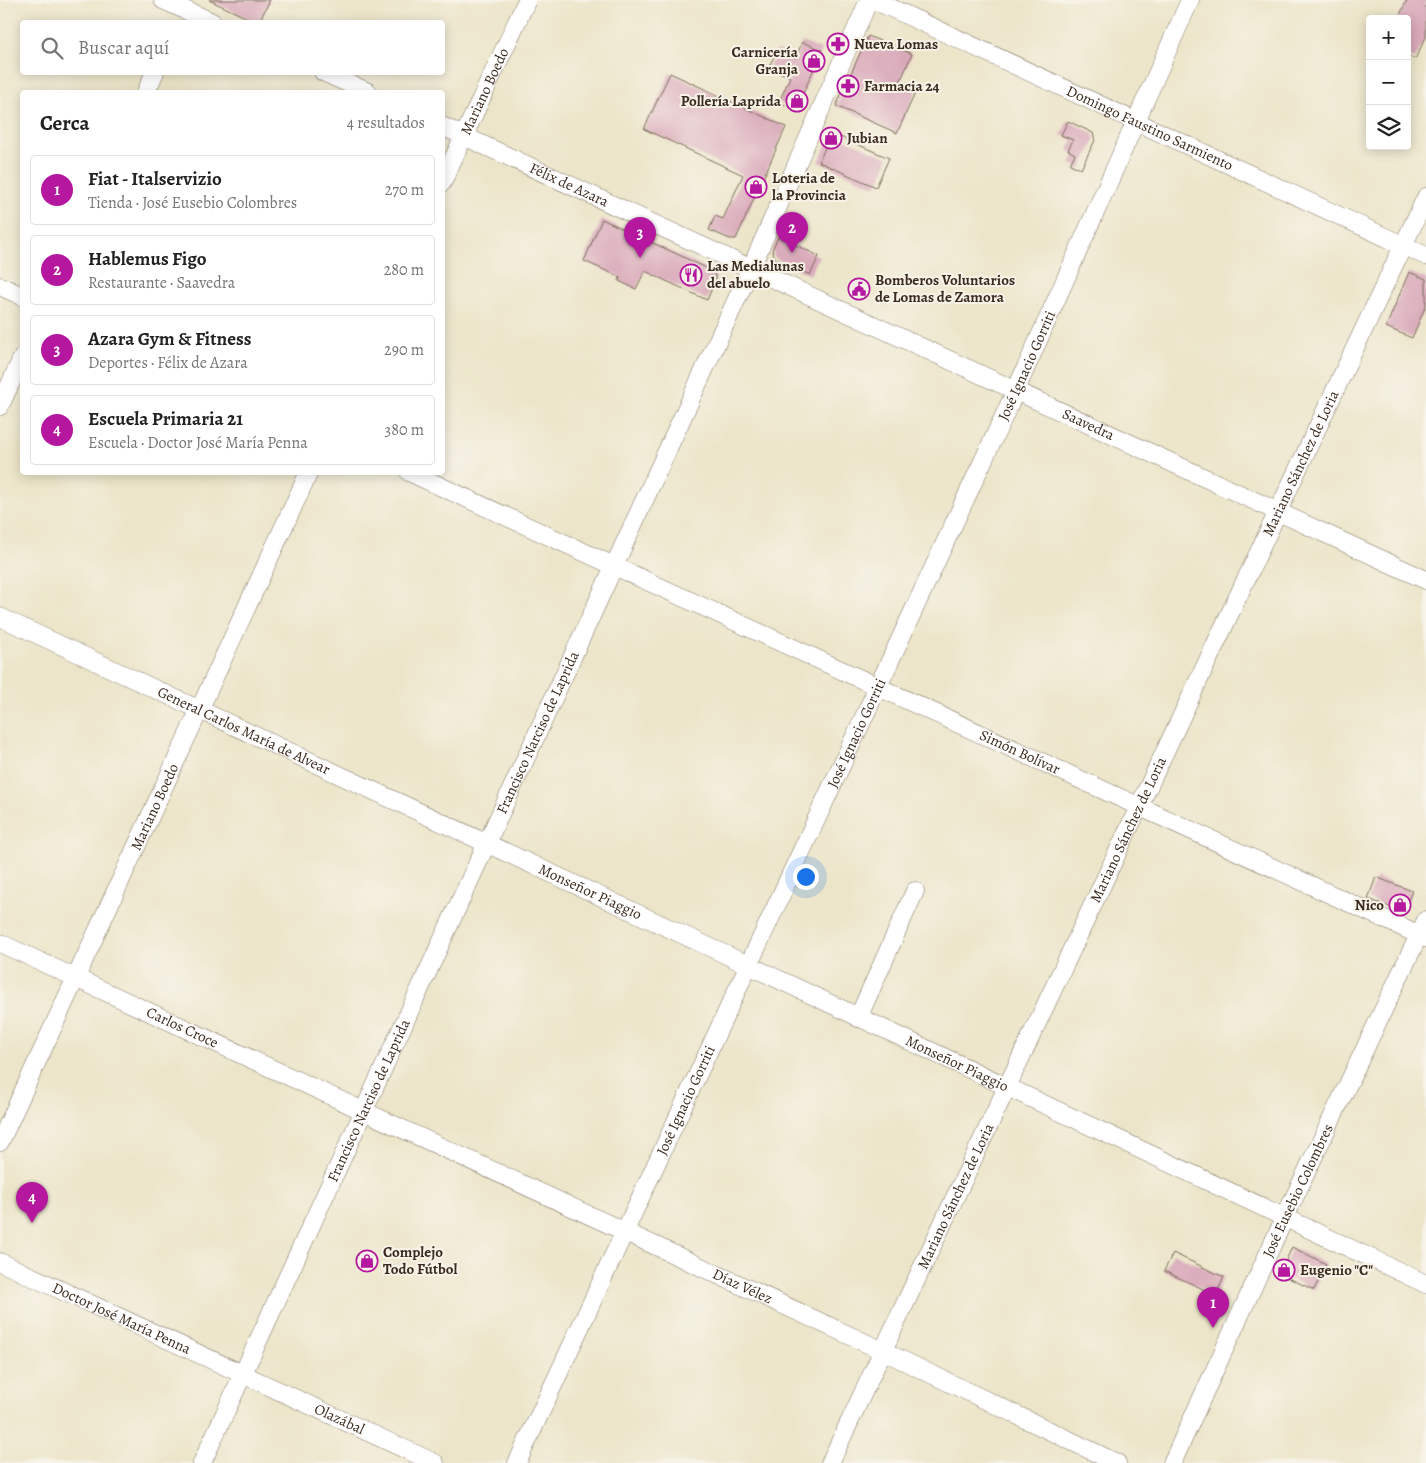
<!DOCTYPE html>
<html lang="es">
<meta charset="utf-8">
<style>
body{margin:0;font-family:Alegreya,serif;background:#f6f6f6;color:#222}
.controls{position:absolute;right:15px;top:15px;display:grid;overflow:hidden;border-radius:5px;box-shadow:0 2px 12px #0003}
.controls button{width:45px;height:45px;display:grid;place-items:center;padding:0;border:0;border-bottom:1px solid #e0e0e0;background:#fff;color:#222;font:25px sans-serif}
.you{position:absolute;left:805px;top:876px;width:18px;height:18px;margin:-12px;border:4px solid #fff;border-radius:50%;background:#1a73e8;box-shadow:0 0 0 8px #1a73e833}
.badge{display:grid;place-items:center;width:32px;height:32px;border-radius:50%;background:#b5179e;color:#fff;font-size:16px;font-weight:700}
.pin{position:absolute;translate:-50% -41px;filter:drop-shadow(0 1px 2px #0008)}
.pin::after{content:'';position:absolute;top:26px;width:18px;height:15px;background:inherit;clip-path:polygon(0 0,100% 0,50% 100%)}
.list{margin:0;padding:0;list-style:none}
h2{display:flex;justify-content:space-between;align-items:center;height:65px;margin:0;padding:0 20px;font-size:21px}
h2 small{font-size:16px;font-weight:400;color:#767676}
.list li{display:grid;grid-template-columns:32px 1fr auto;gap:15px;align-items:center;box-sizing:border-box;height:70px;margin:0 10px 10px;padding:0 10px;border:1px solid #e0e0e0;border-radius:5px}
.list b{display:block;font-size:19px;white-space:nowrap}
.list p{margin:0;font-size:16px;white-space:nowrap;color:#767676}
.list em{font-size:16px;font-style:normal;color:#767676}
.icon{flex:none;width:28px;height:28px;fill:none;stroke:currentColor;stroke-width:2;stroke-linecap:round;stroke-linejoin:round}
.map{position:relative;flex:none;width:1426px;height:1463px;overflow:hidden}
.search{position:absolute;background:#fff;box-shadow:0 2px 12px #0003;left:20px;top:20px;width:425px;height:55px;display:flex;align-items:center;gap:12px;box-sizing:border-box;padding:0 18px;border-radius:5px;color:#767676;font-size:19px}
.panel{position:absolute;background:#fff;box-shadow:0 2px 12px #0003;left:20px;top:90px;width:425px;height:385px;border-radius:5px}
.map>svg:first-child{display:block}
.building{fill:#d9a8b9}
.lines{fill:none;stroke-linecap:round;stroke-linejoin:round}
.minor-casing{stroke:#796b5a;stroke-width:19}
.minor{stroke:#fff;stroke-width:18}
.labels{text-anchor:middle;stroke-width:4;stroke-linejoin:round;paint-order:stroke}
.poi-label{font-size:15px;font-weight:bold;fill:#3b2a1e;stroke:#f7f3e8;text-anchor:start}
.street-label{font-size:15px;fill:#3b2a1e;stroke:#f7f3e8}
</style>
<div class="map">
<svg width="1426" height="1463" viewBox="0 0 1426 1463">
<rect width="100%" height="100%" fill="#f7f3e8"/>
<filter id="ink" filterUnits="userSpaceOnUse"><feTurbulence type="fractalNoise" baseFrequency=".02" numOctaves="2"/><feDisplacementMap in="SourceGraphic" scale="10" xChannelSelector="R" yChannelSelector="G"/><feConvolveMatrix kernelMatrix="1 2 1 2 8 2 1 2 1" color-interpolation-filters="sRGB"/></filter>
<filter id="wash" filterUnits="userSpaceOnUse"><feTurbulence type="fractalNoise" baseFrequency=".0096" numOctaves="4" result="noise"/><feDisplacementMap in="SourceGraphic" scale="20" xChannelSelector="R" yChannelSelector="G"/><feGaussianBlur stdDeviation="1.12" result="paint"/><feColorMatrix in="noise" values="0 0 0 0 0 0 0 0 0 0 0 0 0 0 0 0 0 1.4 0 .05"/><feComposite in="paint" operator="in"/></filter>
<g filter="url(#wash)">
<rect width="100%" height="100%" fill="#ece5c9"/>
<g id="blocks">
<path class="building" d="M209 0H270L259 22H256Z
M1407 0H1426V37L1415 59 1407 56V19H1398Z
M868 36 912 54 900 82 917 89 897 133 836 106Z
M802 42 822 50 796 110 779 102 790 77 769 67 777 50 796 58Z
M670 73 786 127 736 239H730L709 230 715 216 723 219 743 175 644 129Z
M1068 121 1093 133 1095 140 1081 169 1070 164 1075 154 1068 150 1073 140 1061 135Z
M831 133 889 158 876 187 819 162Z
M602 219 713 271 716 279 707 300 645 271 636 289 619 281 620 277 584 261Z
M778 237 819 256 810 275 775 258 772 250Z
M1409 272 1426 279V305L1412 338 1386 327Z
M1376 877 1412 891 1407 903 1398 910 1368 899Z
M1292 1247 1326 1264 1314 1290 1280 1274Z
M1173 1253 1224 1277 1216 1295 1164 1271Z"/>
</g>
</g>
<g filter="url(#ink)">
<use href="#blocks" fill-opacity="0" stroke="#796b5a" stroke-width="1"/>
<g class="lines">
<g class="minor-casing">
<g id="minor">
<path d="M163 0 212 22"/>
<path id="s1" d="M874 0 1426 256"/>
<path d="M323 72 368 92"/>
<path d="M146 92 155 72"/>
<path id="s2" d="M442 126 1426 580"/>
<path id="s3" d="M442 183 527 0"/>
<path d="M0 286 22 296"/>
<path d="M0 406 22 358"/>
<path id="s4" d="M409 472 1426 938"/>
<path id="s5" d="M0 617 748 965 1426 1284"/>
<path id="s6" d="M0 943 883 1351 1117 1463"/>
<path d="M858 1018 915 891"/>
<path id="s7" d="M0 1142 309 472"/>
<path id="s8" d="M0 1262 435 1463"/>
<path id="s9" d="M202 1463 751 268 869 0"/>
<path id="s10" d="M517 1463 1016 390 1190 0"/>
<path id="s11" d="M830 1463 1426 197"/>
<path id="s12" d="M1172 1463 1285 1217 1426 920"/>
</g>
</g>
<use href="#minor" class="minor"/>
</g>
</g>
<defs>
<g id="pharmacy-ring" transform="scale(1.125)"><circle r="9.5" fill="#f7f3e8" stroke="#b5179e" stroke-width="1.5"/><path d="M-2-6h4v4h4v4h-4v4h-4v-4h-4v-4h4Z" fill="#b5179e"/></g>
<g id="shop-ring" transform="scale(1.125)"><circle r="9.5" fill="#f7f3e8" stroke="#b5179e" stroke-width="1.5"/><path d="M-5-2.5h2.3a2.7 3.5 0 0 1 5.4 0H5L5.5 6h-11ZM-1.5-2.5h3a1.5 2.3 0 0 0-3 0Z" fill="#b5179e"/></g>
<g id="restaurant-ring" transform="scale(1.125)"><circle r="9.5" fill="#f7f3e8" stroke="#b5179e" stroke-width="1.5"/><path d="M-5-6h1v4h1v-4h1v4h1v-4h1v5L-1.5 .5V6h-2V.5L-5-1ZM5-6V6H3V1.5H1.5Q1.5-4 5-6Z" fill="#b5179e"/></g>
<g id="civic-ring" transform="scale(1.125)"><circle r="9.5" fill="#f7f3e8" stroke="#b5179e" stroke-width="1.5"/><path d="M-.6-6.5H3V-4.5H.6V-3L4-1V1h2V6H-6V1h2V-1L-.6-3ZM-1.2 2.5V6h2.4V2.5Z" fill="#b5179e"/></g>
</defs>
<g fill-rule="evenodd">
<use href="#pharmacy-ring" x="838" y="44"/>
<use href="#shop-ring" x="814" y="61"/>
<use href="#pharmacy-ring" x="848" y="86"/>
<use href="#shop-ring" x="797" y="101"/>
<use href="#shop-ring" x="831" y="138"/>
<use href="#shop-ring" x="756" y="187"/>
<use href="#restaurant-ring" x="691" y="275"/>
<use href="#civic-ring" x="859" y="289"/>
<use href="#shop-ring" x="1400" y="905"/>
<use href="#shop-ring" x="367" y="1261"/>
<use href="#shop-ring" x="1284" y="1270"/>
</g>
<g class="labels">
<g class="poi-label">
<text x="854" y="49">Nueva Lomas</text>
<text x="798" y="57" text-anchor="end">Carnicería<tspan x="798" dy="17">Granja</tspan></text>
<text x="864" y="91">Farmacia 24</text>
<text x="781" y="106" text-anchor="end">Pollería Laprida</text>
<text x="847" y="143">Jubian</text>
<text x="772" y="183">Loteria de<tspan x="772" dy="17">la Provincia</tspan></text>
<text x="707" y="271">Las Medialunas<tspan x="707" dy="17">del abuelo</tspan></text>
<text x="875" y="285">Bomberos Voluntarios<tspan x="875" dy="17">de Lomas de Zamora</tspan></text>
<text x="1384" y="910" text-anchor="end">Nico</text>
<text x="383" y="1257">Complejo<tspan x="383" dy="17">Todo Fútbol</tspan></text>
<text x="1300" y="1275">Eugenio "C"</text>
</g>
<g class="street-label">
<text dy="5" stroke="none"><textPath href="#s3" startOffset="101">Mariano Boedo</textPath></text>
<text dy="5" stroke="none"><textPath href="#s1" startOffset="304">Domingo Faustino Sarmiento</textPath></text>
<text dy="5" stroke="none"><textPath href="#s2" startOffset="140">Félix de Azara</textPath></text>
<text dy="5" stroke="none"><textPath href="#s10" startOffset="1210">José Ignacio Gorriti</textPath></text>
<text dy="5" stroke="none"><textPath href="#s2" startOffset="712">Saavedra</textPath></text>
<text dy="5" stroke="none"><textPath href="#s11" startOffset="1105">Mariano Sánchez de Loria</textPath></text>
<text dy="5" stroke="none"><textPath href="#s5" startOffset="269">General Carlos María de Alvear</textPath></text>
<text dy="5" stroke="none"><textPath href="#s9" startOffset="804">Francisco Narciso de Laprida</textPath></text>
<text dy="5" stroke="none"><textPath href="#s10" startOffset="805">José Ignacio Gorriti</textPath></text>
<text dy="5" stroke="none"><textPath href="#s4" startOffset="672">Simón Bolívar</textPath></text>
<text dy="5" stroke="none"><textPath href="#s7" startOffset="369">Mariano Boedo</textPath></text>
<text dy="5" stroke="none"><textPath href="#s11" startOffset="700">Mariano Sánchez de Loria</textPath></text>
<text dy="5" stroke="none"><textPath href="#s5" startOffset="651">Monseñor Piaggio</textPath></text>
<text dy="5" stroke="none"><textPath href="#s6" startOffset="201">Carlos Croce</textPath></text>
<text dy="5" stroke="none"><textPath href="#s5" startOffset="1056">Monseñor Piaggio</textPath></text>
<text dy="5" stroke="none"><textPath href="#s10" startOffset="400">José Ignacio Gorriti</textPath></text>
<text dy="5" stroke="none"><textPath href="#s9" startOffset="399">Francisco Narciso de Laprida</textPath></text>
<text dy="5" stroke="none"><textPath href="#s12" startOffset="300">José Eusebio Colombres</textPath></text>
<text dy="5" stroke="none"><textPath href="#s11" startOffset="295">Mariano Sánchez de Loria</textPath></text>
<text dy="5" stroke="none"><textPath href="#s6" startOffset="818">Díaz Vélez</textPath></text>
<text dy="5" stroke="none"><textPath href="#s8" startOffset="134">Doctor José María Penna</textPath></text>
<text dy="5" stroke="none"><textPath href="#s8" startOffset="374">Olazábal</textPath></text>
</g>
</g>
</svg>
<div class="controls">
<button>+</button>
<button>−</button>
<button><svg class="icon" aria-label="layers" viewBox="0 0 24 24"><path d="M12 4l9 5-9 5-9-5zM3 14l9 5 9-5"/></svg></button>
</div>
<div class="you"></div>
<div class="pin badge" style="left:1213px;top:1328px">1</div>
<div class="pin badge" style="left:792px;top:253px">2</div>
<div class="pin badge" style="left:640px;top:258px">3</div>
<div class="pin badge" style="left:32px;top:1223px">4</div>
<div class="search"><svg class="icon" aria-label="search" viewBox="0 0 24 24"><circle cx="10" cy="10" r="6"/><path d="M15 15l6 6"/></svg>Buscar aquí</div>
<section class="panel">
<h2>Cerca<small>4 resultados</small></h2>
<ul class="list">
<li><span class="badge">1</span><div><b>Fiat - Italservizio</b><p>Tienda · José Eusebio Colombres</p></div><em>270 m</em></li>
<li><span class="badge">2</span><div><b>Hablemus Figo</b><p>Restaurante · Saavedra</p></div><em>280 m</em></li>
<li><span class="badge">3</span><div><b>Azara Gym &amp; Fitness</b><p>Deportes · Félix de Azara</p></div><em>290 m</em></li>
<li><span class="badge">4</span><div><b>Escuela Primaria 21</b><p>Escuela · Doctor José María Penna</p></div><em>380 m</em></li>
</ul>
</section>
</div>
